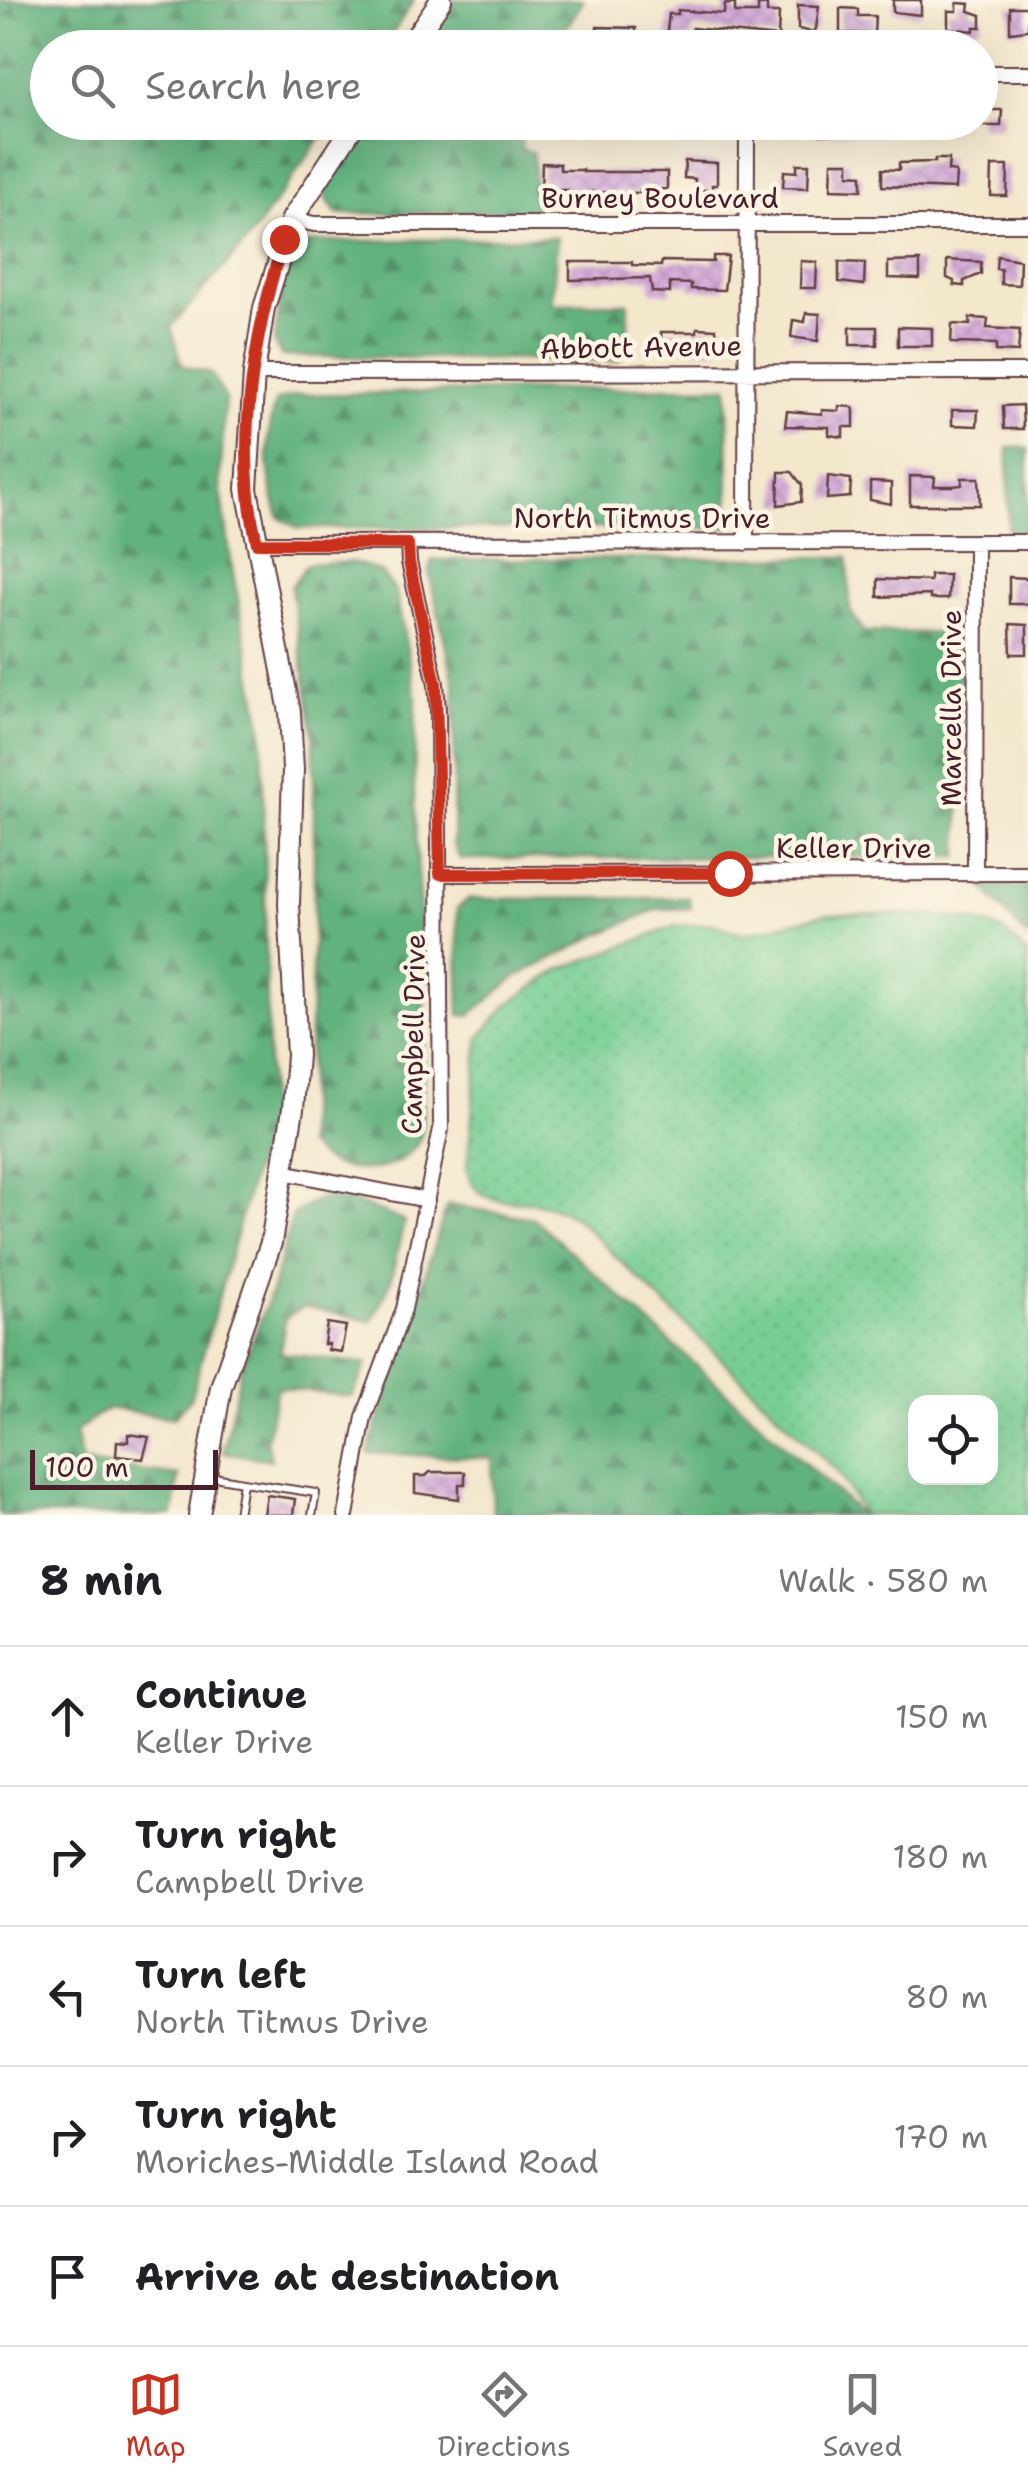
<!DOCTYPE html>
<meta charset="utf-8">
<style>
body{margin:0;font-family:"Shantell Sans",sans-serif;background:#f6f6f6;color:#202124}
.controls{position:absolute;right:30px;bottom:30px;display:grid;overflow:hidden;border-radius:20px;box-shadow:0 10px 40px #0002}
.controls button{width:90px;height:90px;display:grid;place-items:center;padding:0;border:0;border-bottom:2px solid #e0e0e0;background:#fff;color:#202124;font:50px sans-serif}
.scale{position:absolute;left:30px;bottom:25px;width:188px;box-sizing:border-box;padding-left:10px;border:5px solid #4a1f2b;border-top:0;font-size:28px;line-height:35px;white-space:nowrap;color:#4a1f2b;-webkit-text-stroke:8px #fcf5e5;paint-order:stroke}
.stop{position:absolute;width:30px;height:30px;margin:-22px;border:8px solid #c8321e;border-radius:50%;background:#fff}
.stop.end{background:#c8321e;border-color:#fff;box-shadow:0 2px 10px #0008}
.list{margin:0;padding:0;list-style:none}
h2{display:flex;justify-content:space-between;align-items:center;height:130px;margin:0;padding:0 40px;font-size:42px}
h2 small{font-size:32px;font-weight:400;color:#757577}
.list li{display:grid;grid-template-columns:65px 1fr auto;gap:30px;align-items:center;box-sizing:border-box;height:140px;padding:0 40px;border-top:2px solid #e0e0e0}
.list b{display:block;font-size:38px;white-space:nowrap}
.list p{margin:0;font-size:32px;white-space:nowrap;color:#757577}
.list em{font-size:32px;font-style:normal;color:#757577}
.icon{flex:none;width:55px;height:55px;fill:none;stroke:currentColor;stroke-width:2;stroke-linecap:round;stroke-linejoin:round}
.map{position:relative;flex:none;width:1028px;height:1515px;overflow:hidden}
.search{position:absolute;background:#fff;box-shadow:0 10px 40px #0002;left:30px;right:30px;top:30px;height:110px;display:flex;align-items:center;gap:25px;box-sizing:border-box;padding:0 35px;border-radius:55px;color:#757577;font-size:38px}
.sheet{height:830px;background:#fff}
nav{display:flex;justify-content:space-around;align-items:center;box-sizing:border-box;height:140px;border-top:2px solid #e0e0e0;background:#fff;font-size:28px;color:#757577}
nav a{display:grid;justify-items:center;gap:5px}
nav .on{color:#c8321e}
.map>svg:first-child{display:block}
.grass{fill:url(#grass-dots);stroke:#617760;stroke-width:2.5;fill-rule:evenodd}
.forest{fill:url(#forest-firs);stroke:#566854;stroke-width:2.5}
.building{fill:url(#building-cross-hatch)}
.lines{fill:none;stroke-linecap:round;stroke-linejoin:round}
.service-casing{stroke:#633d43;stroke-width:10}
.minor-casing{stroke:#633d43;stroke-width:18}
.secondary-casing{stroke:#633d43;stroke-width:24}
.service{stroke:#fff;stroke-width:6}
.minor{stroke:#fff;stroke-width:14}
.secondary{stroke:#fff;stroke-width:20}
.route{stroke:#c8321e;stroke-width:12}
.labels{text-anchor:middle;stroke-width:9;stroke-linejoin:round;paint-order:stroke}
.street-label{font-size:28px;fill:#4a1f2b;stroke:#fcf5e5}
</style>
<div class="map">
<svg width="1028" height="1515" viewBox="0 0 1028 1515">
<defs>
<pattern id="grass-dots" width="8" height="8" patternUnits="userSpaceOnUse" patternTransform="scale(2.5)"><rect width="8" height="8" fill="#78cf94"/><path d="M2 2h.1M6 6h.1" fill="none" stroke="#69b180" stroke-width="1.8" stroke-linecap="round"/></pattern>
<pattern id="forest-firs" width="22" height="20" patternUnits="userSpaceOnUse" patternTransform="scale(2.5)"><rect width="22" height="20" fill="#62b27e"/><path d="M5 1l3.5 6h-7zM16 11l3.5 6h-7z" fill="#539067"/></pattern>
<pattern id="building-cross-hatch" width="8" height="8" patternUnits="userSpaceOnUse" patternTransform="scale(2.5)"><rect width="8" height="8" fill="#d6aeda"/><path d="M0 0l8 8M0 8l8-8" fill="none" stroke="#b995bb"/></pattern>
</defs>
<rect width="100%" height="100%" fill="#fcf5e5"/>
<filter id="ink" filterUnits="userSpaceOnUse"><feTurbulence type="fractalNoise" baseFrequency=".01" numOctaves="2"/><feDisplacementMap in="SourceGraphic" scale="20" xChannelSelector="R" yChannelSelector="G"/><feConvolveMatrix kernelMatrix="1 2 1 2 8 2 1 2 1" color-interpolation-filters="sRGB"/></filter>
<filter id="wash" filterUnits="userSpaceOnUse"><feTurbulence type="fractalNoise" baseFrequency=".0048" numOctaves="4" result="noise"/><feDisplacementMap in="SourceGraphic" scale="40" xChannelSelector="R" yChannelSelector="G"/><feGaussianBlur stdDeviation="2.25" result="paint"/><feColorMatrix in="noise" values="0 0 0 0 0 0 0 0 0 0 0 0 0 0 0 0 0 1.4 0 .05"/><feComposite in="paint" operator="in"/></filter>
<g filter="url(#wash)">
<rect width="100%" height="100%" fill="#f3e7cc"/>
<path class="grass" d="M825 914C871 915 969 909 1006 934 1015 939 1021 950 1028 957V1515H864L837 1471 574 1216C564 1212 553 1206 543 1204 510 1197 477 1210 467 1170L479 1039 507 1005 559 970 676 926 712 924 744 934ZM916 1402H990V1478H916Z"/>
<path class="forest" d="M0 0H414L384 47 48 48V122L331 123 249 239 171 327 183 366 211 373 225 398 220 484 232 568 262 725 269 1115 191 1397 174 1418 108 1408 75 1432 82 1463 179 1476 173 1515H0Z
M454 0H584L568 25 544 47H425L426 41Z
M371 123H521L522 150 533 152 536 211 336 214 326 197 327 182Z
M557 237 552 304 628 303V348L618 361 282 356 274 344 284 274 294 250 316 242Z
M728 386 729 528H298L279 517C267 480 263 437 276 401L298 395Z
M1008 448H1028V531H1008Z
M848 557 850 611 864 632 941 633 961 641 959 856 460 859 453 845 455 687 429 572 432 560Z
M353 562 381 572 396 592 416 698 414 789 424 992 422 1134C408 1170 365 1176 332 1164 323 1161 314 1151 306 1145L314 917V737L291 587 307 564Z
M983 886 1028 887V938L982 886Z
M688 898 691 908 657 909 603 933 516 977 469 1016 460 1015 457 908 469 899Z
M320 1198 352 1201 404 1221 390 1284 372 1321 303 1307 285 1319 280 1353 367 1364 352 1397 277 1387 266 1441 271 1460 223 1452 241 1369 271 1292 293 1214Z
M447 1205 533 1218 862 1515H493L492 1458 368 1453Z"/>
<g id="blocks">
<path class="building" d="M893 0H921V15L893 12Z
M957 3 970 4 969 11 981 15V27H974V31L948 28V11H957Z
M725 4H735V13H758V5H767V13H779L778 37 692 28V40L666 39 669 14H678V10L724 14Z
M798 5 819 6 816 29 812 32 798 29Z
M1010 7H1028V30L1010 32Z
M840 8 858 9V16H875L874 34 840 33Z
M597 27 636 28V44L597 42Z
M980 110H1002L1001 126H980Z
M820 122H857V133L820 135Z
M935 159H949L948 171 956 172 955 189 882 186V169L899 170V163L935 162Z
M685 161 717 163V185H712V190H695V179L684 178Z
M832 162H849V174L862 175V190L831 189Z
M542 163 560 164V170H583V172H667V189L640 190V193L588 192V197H568V190H541Z
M797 164H809L808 188 783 187 784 171 797 172Z
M992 166H1008L1007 196H991Z
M713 256H728L724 290 691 289V284L670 283V293L652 292 650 278 570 280V262H632V265L661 266 662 261 713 262Z
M997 256 1020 260 1019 285 1001 284V269H996Z
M947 260 981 262V274L964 281V286L954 285V281L947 278Z
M801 261 817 262 816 288H800Z
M920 261V279L888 278V262Z
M839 262 865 263 864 285 839 282Z
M806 313 820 314 818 341 791 337 793 320 805 322Z
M970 318 988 319 987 328 1020 330 1018 352 996 351V344L951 343 952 324 970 325Z
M850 327H877V345H850Z
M898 327 932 328V346H898Z
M697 328 716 329 719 350 661 348V332H697Z
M1022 405 1023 429H1004L1003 406Z
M839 406 853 407 854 411V427H843V437L829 435V427L785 426 787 411 822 414V410L839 411Z
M952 410H978L977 426 952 425Z
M779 472H792L802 485 801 502 778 505Z
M828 476 851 479 850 497 827 499Z
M910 476 935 477 934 486H953L962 485V478H979L980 505H910Z
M870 482 891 483V504L870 500Z
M930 575H949L948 599H930V595L878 597V579L930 581Z
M1009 577 1028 578V604H1009Z
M1010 624 1027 625V654H1011Z
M327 1323 346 1326 341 1352 328 1350 329 1344H324Z
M128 1434 149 1437 143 1459 116 1456 117 1441 128 1442Z
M430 1472H465V1484H459V1499L415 1493V1476H426Z
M267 1495 295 1499 293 1515H264Z"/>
</g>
</g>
<g filter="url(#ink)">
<use href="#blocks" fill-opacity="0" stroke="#633d43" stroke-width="2.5"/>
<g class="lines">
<g class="service-casing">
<path id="service" d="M208 1476 243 1482 238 1515
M243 1482 316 1493 312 1515"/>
</g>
<g class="minor-casing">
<path id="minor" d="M980 73H1028
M292 219 314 224H1028
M254 373 1028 372
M257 543 1028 542
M746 543 747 122
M439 874 1028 873
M975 874 976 542
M283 1172 427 1200
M346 1515 364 1417 404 1309 441 1129 438 710 436 684 409 562 408 544"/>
</g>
<g class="secondary-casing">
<path id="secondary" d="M408 48 441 0
M199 1515 221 1387 271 1243 293 1109 297 1055 289 904 293 770 290 712 247 489 254 373 264 308 292 219 356 122"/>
</g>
<use href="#service" class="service"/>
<use href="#minor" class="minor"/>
<use href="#secondary" class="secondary"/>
</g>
</g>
<g class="lines" filter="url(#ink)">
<path class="route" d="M284 239C254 332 234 447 257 543L408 544 409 562 436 684 440 874 729 873"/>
</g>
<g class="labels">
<g class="street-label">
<text x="660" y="208">Burney Boulevard</text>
<text transform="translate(641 347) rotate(-1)" y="10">Abbott Avenue</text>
<text x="642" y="528">North Titmus Drive</text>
<text transform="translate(951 708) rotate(-90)" y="10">Marcella Drive</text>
<text x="854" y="858">Keller Drive</text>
<text transform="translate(413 1034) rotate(-89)" y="10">Campbell Drive</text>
</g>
</g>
</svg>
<div class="controls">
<button><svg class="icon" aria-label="locate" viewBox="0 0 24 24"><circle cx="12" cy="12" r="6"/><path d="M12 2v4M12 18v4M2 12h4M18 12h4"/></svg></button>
</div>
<div class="scale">100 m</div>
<div class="stop" style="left:729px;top:873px"></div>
<div class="stop end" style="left:284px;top:239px"></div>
<div class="search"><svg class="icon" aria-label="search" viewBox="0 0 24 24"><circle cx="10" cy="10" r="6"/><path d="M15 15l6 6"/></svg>Search here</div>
</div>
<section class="sheet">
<h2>8 min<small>Walk · 580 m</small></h2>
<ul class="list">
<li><svg class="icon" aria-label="ahead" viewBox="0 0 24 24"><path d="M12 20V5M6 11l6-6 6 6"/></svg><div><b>Continue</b><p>Keller Drive</p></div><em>150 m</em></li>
<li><svg class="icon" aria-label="right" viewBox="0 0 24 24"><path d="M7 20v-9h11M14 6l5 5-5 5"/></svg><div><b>Turn right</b><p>Campbell Drive</p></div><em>180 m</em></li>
<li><svg class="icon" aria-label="left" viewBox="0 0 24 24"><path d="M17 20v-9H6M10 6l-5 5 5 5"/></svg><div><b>Turn left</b><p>North Titmus Drive</p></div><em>80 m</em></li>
<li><svg class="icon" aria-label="right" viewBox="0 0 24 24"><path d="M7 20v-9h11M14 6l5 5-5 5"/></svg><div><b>Turn right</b><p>Moriches-Middle Island Road</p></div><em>170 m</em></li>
<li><svg class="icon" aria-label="arrive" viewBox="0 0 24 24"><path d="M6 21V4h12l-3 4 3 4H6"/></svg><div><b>Arrive at destination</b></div></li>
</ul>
</section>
<nav>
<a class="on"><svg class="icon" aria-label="map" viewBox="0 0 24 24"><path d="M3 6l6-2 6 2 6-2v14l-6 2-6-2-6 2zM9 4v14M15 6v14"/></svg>Map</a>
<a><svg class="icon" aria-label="directions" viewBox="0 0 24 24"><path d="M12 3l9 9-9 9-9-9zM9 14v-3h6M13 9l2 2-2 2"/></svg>Directions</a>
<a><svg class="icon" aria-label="saved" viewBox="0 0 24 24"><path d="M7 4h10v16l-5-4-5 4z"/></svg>Saved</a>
</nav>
